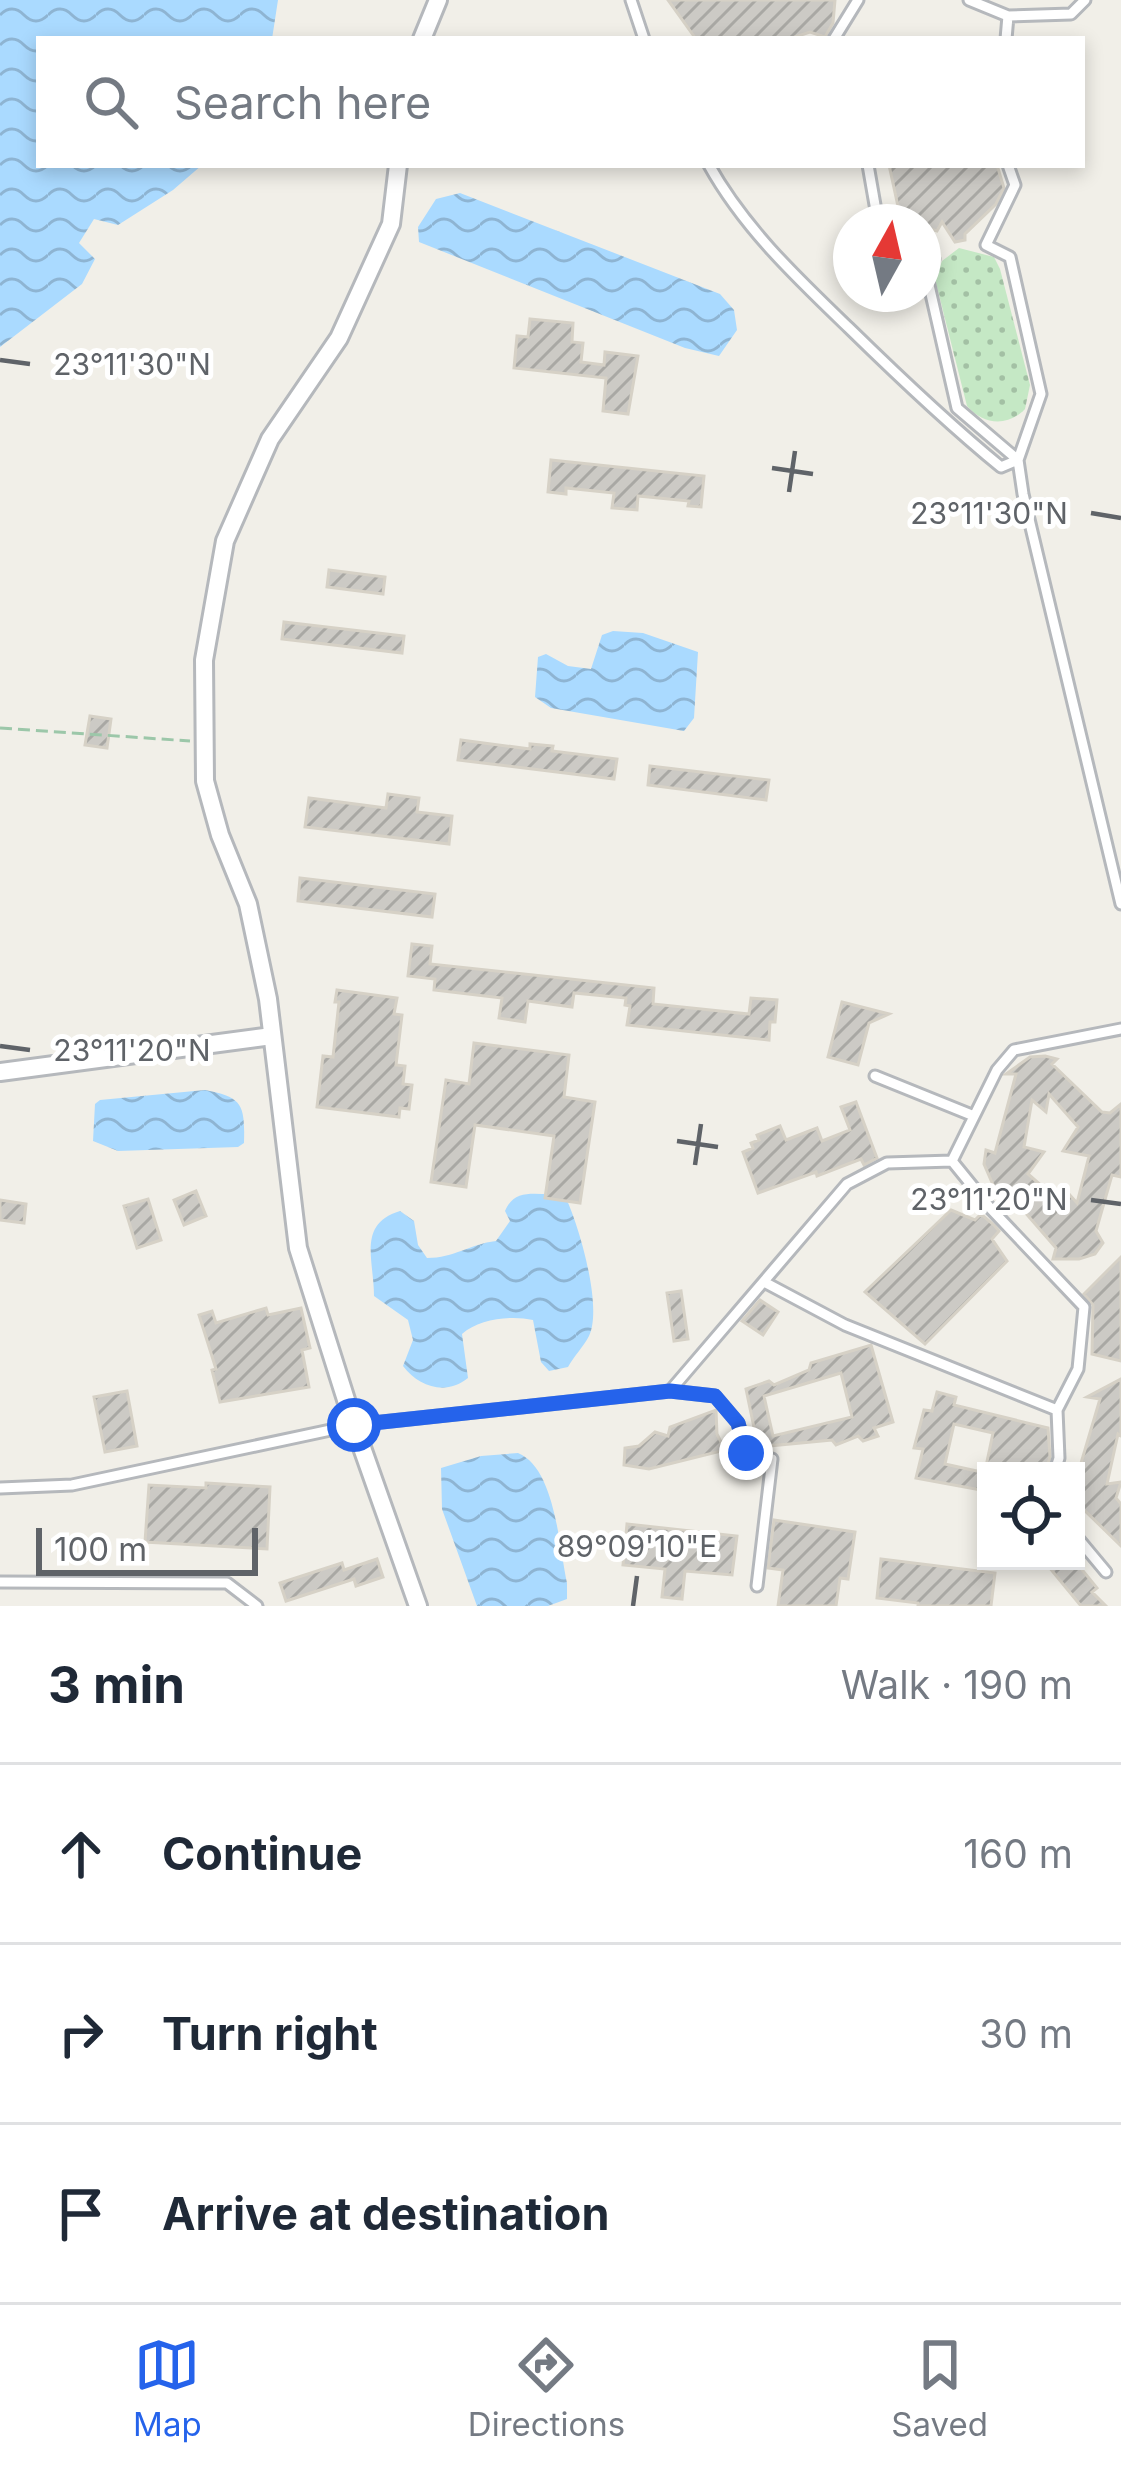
<!DOCTYPE html>
<meta charset="utf-8">
<style>
body{margin:0;font-family:Inter,sans-serif;background:#f6f6f7;color:#1f2937}
.controls{position:absolute;right:36px;bottom:36px;display:grid;overflow:hidden;border-radius:0px;box-shadow:0 6px 18px #0003}
.controls button{width:108px;height:108px;display:grid;place-items:center;padding:0;border:0;border-bottom:3px solid #e0e1e3;background:#fff;color:#1f2937;font:60px sans-serif}
.compass{position:absolute;left:833px;top:204px;width:108px;height:108px;border-radius:50%;background:#fff;box-shadow:0 6px 18px #0003;rotate:8deg}
.scale{position:absolute;left:36px;bottom:30px;width:222px;box-sizing:border-box;padding-left:12px;border:6px solid #5f6368;border-top:0;font-size:33px;line-height:42px;white-space:nowrap;color:#5f6368;-webkit-text-stroke:9px #fff;paint-order:stroke}
.stop{position:absolute;width:36px;height:36px;margin:-27px;border:9px solid #2563eb;border-radius:50%;background:#fff}
.stop.end{background:#2563eb;border-color:#fff;box-shadow:0 3px 12px #0008}
.list{margin:0;padding:0;list-style:none}
h2{display:flex;justify-content:space-between;align-items:center;height:156px;margin:0;padding:0 48px;font-size:51px}
h2 small{font-size:39px;font-weight:400;color:#747a83}
.list li{display:grid;grid-template-columns:78px 1fr auto;gap:36px;align-items:center;box-sizing:border-box;height:180px;padding:0 48px;border-top:3px solid #e0e1e3}
.list b{display:block;font-size:45px;white-space:nowrap}
.list em{font-size:39px;font-style:normal;color:#747a83}
.icon{flex:none;width:66px;height:66px;fill:none;stroke:currentColor;stroke-width:2;stroke-linecap:round;stroke-linejoin:round}
.map{position:relative;flex:none;width:1121px;height:1606px;overflow:hidden}
.search{position:absolute;background:#fff;box-shadow:0 6px 18px #0003;left:36px;right:36px;top:36px;height:132px;display:flex;align-items:center;gap:30px;box-sizing:border-box;padding:0 42px;border-radius:0px;color:#747a83;font-size:45px}
.sheet{height:696px;background:#fff}
nav{display:flex;justify-content:space-around;align-items:center;box-sizing:border-box;height:168px;border-top:3px solid #e0e1e3;background:#fff;font-size:33px;color:#747a83}
nav a{display:grid;justify-items:center;gap:6px}
nav .on{color:#2563eb}
.map>svg:first-child{display:block}
.garden{fill:url(#garden-dots)}
.water{fill:url(#water-waves)}
.building{fill:url(#building-hatch);stroke:#d6d1c6;stroke-width:3;fill-rule:evenodd}
.lines{fill:none;stroke-linecap:round;stroke-linejoin:round}
.lane-casing{stroke:#b5b8bc;stroke-width:15}
.street-casing{stroke:#b5b8bc;stroke-width:22}
.path{stroke:#9cc7a9;stroke-width:3;stroke-dasharray:12 6;stroke-linecap:butt}
.lane{stroke:#fff;stroke-width:9}
.street{stroke:#fff;stroke-width:16}
.route{stroke:#2563eb;stroke-width:15}
.ticks{fill:none;stroke:#5f6368;stroke-width:4.5}
.ticks-label{font-size:30px;text-anchor:middle;fill:#5f6368;stroke:#fff;stroke-width:10;stroke-linejoin:round;paint-order:stroke}
</style>
<div class="map">
<svg width="1121" height="1606" viewBox="0 0 1121 1606">
<defs>
<pattern id="garden-dots" width="8" height="8" patternUnits="userSpaceOnUse" patternTransform="scale(3)"><rect width="8" height="8" fill="#c5e8c5"/><path d="M2 2h.1M6 6h.1" fill="none" stroke="#a3c0a4" stroke-width="1.8" stroke-linecap="round"/></pattern>
<pattern id="water-waves" width="16" height="10" patternUnits="userSpaceOnUse" patternTransform="scale(3)"><rect width="16" height="10" fill="#aadaff"/><path d="M0 5q4-4 8 0t8 0" fill="none" stroke="#8eb4d2"/></pattern>
<pattern id="building-hatch" width="6" height="6" patternUnits="userSpaceOnUse" patternTransform="scale(3)"><rect width="6" height="6" fill="#cccac5"/><path d="M-1 1l2-2M0 6l6-6M5 7l2-2" fill="none" stroke="#a9a8a4"/></pattern>
</defs>
<rect width="100%" height="100%" fill="#f1efe8"/>
<path class="garden" d="M959 248 994 257 1000 269 1030 385 1025 409C1008 427 983 425 967 406L935 279 942 261Z"/>
<path class="water" d="M0 0H278L272 39H39V165H202L173 190 118 225 94 219 79 243 95 259 82 284 0 347Z
M460 193 720 294 734 310 737 330 719 356 685 348 419 242 418 227 436 199Z
M613 631 643 633 698 652 694 718 684 731 551 708 535 697 538 657 546 654 568 666 591 669 602 635Z
M205 1090C243 1097 245 1105 244 1143L238 1147 118 1151 93 1141 95 1104 100 1100Z
M550 1194 565 1196C579 1225 603 1307 589 1336 584 1346 574 1356 568 1367L549 1371 541 1362 533 1320C511 1315 479 1319 462 1334L468 1378C446 1396 419 1387 403 1366L413 1340 408 1320 374 1296C374 1260 357 1224 400 1211L414 1221 418 1245 427 1258C454 1258 470 1244 496 1241L510 1221 505 1211C514 1190 530 1194 550 1194Z
M518 1453C555 1468 559 1546 567 1583V1599L548 1606H477L442 1509 441 1468 481 1456Z"/>
<path class="building" d="M668 0H835L833 23 825 37 810 32 789 39H696Z
M889 165H997L1004 188 996 204 965 234V240L955 242 942 222 937 231 923 227V222L901 220Z
M530 319 573 323 572 342 583 343 581 362 604 365 605 352 638 356 628 414 603 411 606 378 514 368 517 336 528 337Z
M551 460 704 476 701 507 688 506 689 501 638 496 637 510 612 508 614 493 566 488V494L548 492Z
M329 570 385 577 383 594 327 587Z
M284 622 404 636 402 653 282 639Z
M90 716 111 719 107 748 85 745Z
M461 740 530 749V744L553 746 552 751 617 759 614 779 458 760Z
M650 766 769 780 766 800 648 785Z
M388 794 419 798 417 812 452 816 449 844 305 827 309 798 386 808Z
M300 878 435 894 432 917 298 901Z
M412 944 432 946 430 964 654 988 653 1004 749 1014 751 998 777 1000 775 1022H770L769 1040 627 1025 630 1006 625 1005 626 998 574 993 572 1007 528 1001 525 1022 499 1018 502 998 434 990 435 979 408 976Z
M337 990 397 998 394 1014 402 1015 396 1065 405 1066 403 1084 412 1085 409 1109 400 1108 399 1117 317 1107 323 1056 333 1057 339 1002H335Z
M842 1002 889 1014 869 1023 858 1065 828 1057Z
M474 1043 569 1055 564 1097 595 1102 580 1203 545 1198 554 1136 475 1125 466 1187 431 1182 446 1080 469 1084Z
M1045 1056 1057 1059 1052 1064 1102 1112 1110 1113 1121 1104V1177L1112 1175 1096 1231 1103 1243 1095 1254 1079 1259H1053L1056 1248 1003 1187 997 1194 984 1164 986 1150 995 1153 1016 1074H1006L1030 1057ZM1049 1094 1078 1127 1063 1151 1089 1156 1077 1203 1068 1193 1067 1208 1028 1174 1044 1152 1024 1147 1032 1100 1046 1112Z
M856 1102 877 1158 864 1165 861 1159 817 1176 816 1172 758 1193 743 1152 753 1148 751 1143 759 1140 757 1135 780 1126 786 1140 817 1128 822 1141 850 1130 841 1107Z
M196 1191 206 1216 184 1225 174 1200Z
M148 1199 161 1240 137 1248 124 1206Z
M0 1200 26 1204 24 1223 0 1220Z
M951 1210 975 1220 981 1214 994 1225 999 1231 992 1239 1007 1261 925 1344 865 1292Z
M1121 1257V1361L1092 1354 1093 1305 1084 1294Z
M681 1291 688 1339 674 1341 667 1293Z
M760 1300 778 1312 763 1335 742 1321Z
M266 1308 268 1315 301 1308 310 1348 302 1350 309 1387 220 1402 212 1370 216 1369 199 1315 212 1311 216 1323Z
M871 1345 893 1422 874 1428 878 1436 863 1441 858 1436 836 1445 832 1440 758 1447 746 1389 769 1381 774 1385 809 1370 811 1363ZM841 1373 852 1417 773 1436 764 1396Z
M1121 1379V1436L1118 1434 1107 1484 1121 1482 1116 1498 1121 1504V1546L1076 1502V1480L1100 1399 1087 1397Z
M127 1391 137 1446 105 1452 94 1397Z
M937 1392 956 1397 954 1405 1048 1428 1050 1457 1046 1471H985L993 1433 954 1424 945 1464 986 1473V1491L916 1478 923 1449 914 1448 924 1410 932 1411Z
M716 1410 717 1434 725 1450 649 1469 624 1465 625 1448 639 1446 655 1432 668 1436 670 1427Z
M206 1483 270 1487 267 1549 145 1542 149 1485 206 1488Z
M774 1520 855 1532 848 1579 840 1578 836 1606H778L783 1570 768 1568Z
M627 1524 737 1536 732 1575 685 1571 682 1599 662 1597 665 1569 623 1565Z
M377 1559 383 1577 356 1586 354 1579 286 1601 280 1583 342 1563 344 1570Z
M881 1559 995 1573 991 1606H918V1603L877 1598Z
M1044 1561H1075L1097 1588 1092 1592 1106 1606H1081Z"/>
<g class="lines">
<g class="lane-casing">
<path id="lane" d="M631 0 644 39
M969 0 1008 16 1071 14 1085 0
M834 39 858 0
M1006 39 1008 16
M709 165C744 228 797 278 849 328 898 376 947 423 1001 467L1018 460 957 408 926 272 934 259 923 255
M868 165 878 222
M1008 165 1015 185 986 245 1010 257 1041 394 1018 460 1023 494 1121 904
M875 1076 974 1116
M952 1161 991 1209 1084 1307 1078 1369 1057 1410
M766 1283 845 1325 1057 1410 1059 1458 1055 1471
M670 1391 715 1396 738 1423 746 1453 772 1459 757 1586
M0 1488 72 1485 354 1425 670 1391 847 1184 887 1163 952 1161 997 1070 1014 1050 1121 1029
M1076 1536 1106 1572
M0 1582 227 1583 257 1606"/>
</g>
<g class="street-casing">
<path id="street" d="M422 39 438 0
M398 165 391 224 339 338 270 439 225 541 204 660 205 781 220 835 248 904 268 999 298 1248 354 1425 418 1606
M0 1072 272 1036"/>
</g>
<path class="path" d="M0 728 190 741"/>
<use href="#lane" class="lane"/>
<use href="#street" class="street"/>
</g>
<g class="lines">
<path class="route" d="M354 1425 670 1391 715 1396 738 1423 746 1453"/>
</g>
<path class="ticks" d="M0 360 30 364M772 468 813 474M789 492 795 451M1091 513 1121 518M0 1046 30 1050M677 1141 718 1147M695 1165 701 1124M1091 1200 1121 1204M633 1606 637 1576"/>
<g class="ticks-label">
<text x="132" y="375">23°11'30"N</text>
<text x="989" y="524">23°11'30"N</text>
<text x="132" y="1061">23°11'20"N</text>
<text x="989" y="1210">23°11'20"N</text>
<text x="637" y="1557">89°09'10"E</text>
</g>
</svg>
<div class="controls">
<button><svg class="icon" aria-label="locate" viewBox="0 0 24 24"><circle cx="12" cy="12" r="6"/><path d="M12 2v4M12 18v4M2 12h4M18 12h4"/></svg></button>
</div>
<svg class="compass" viewBox="-18 -18 36 36"><path d="M0-13l5 13h-10z" fill="#e53935"/><path d="M0 13l5-13h-10z" fill="#747a83"/></svg>
<div class="scale">100 m</div>
<div class="stop" style="left:354px;top:1425px"></div>
<div class="stop end" style="left:746px;top:1453px"></div>
<div class="search"><svg class="icon" aria-label="search" viewBox="0 0 24 24"><circle cx="10" cy="10" r="6"/><path d="M15 15l6 6"/></svg>Search here</div>
</div>
<section class="sheet">
<h2>3 min<small>Walk · 190 m</small></h2>
<ul class="list">
<li><svg class="icon" aria-label="ahead" viewBox="0 0 24 24"><path d="M12 20V5M6 11l6-6 6 6"/></svg><div><b>Continue</b></div><em>160 m</em></li>
<li><svg class="icon" aria-label="right" viewBox="0 0 24 24"><path d="M7 20v-9h11M14 6l5 5-5 5"/></svg><div><b>Turn right</b></div><em>30 m</em></li>
<li><svg class="icon" aria-label="arrive" viewBox="0 0 24 24"><path d="M6 21V4h12l-3 4 3 4H6"/></svg><div><b>Arrive at destination</b></div></li>
</ul>
</section>
<nav>
<a class="on"><svg class="icon" aria-label="map" viewBox="0 0 24 24"><path d="M3 6l6-2 6 2 6-2v14l-6 2-6-2-6 2zM9 4v14M15 6v14"/></svg>Map</a>
<a><svg class="icon" aria-label="directions" viewBox="0 0 24 24"><path d="M12 3l9 9-9 9-9-9zM9 14v-3h6M13 9l2 2-2 2"/></svg>Directions</a>
<a><svg class="icon" aria-label="saved" viewBox="0 0 24 24"><path d="M7 4h10v16l-5-4-5 4z"/></svg>Saved</a>
</nav>
